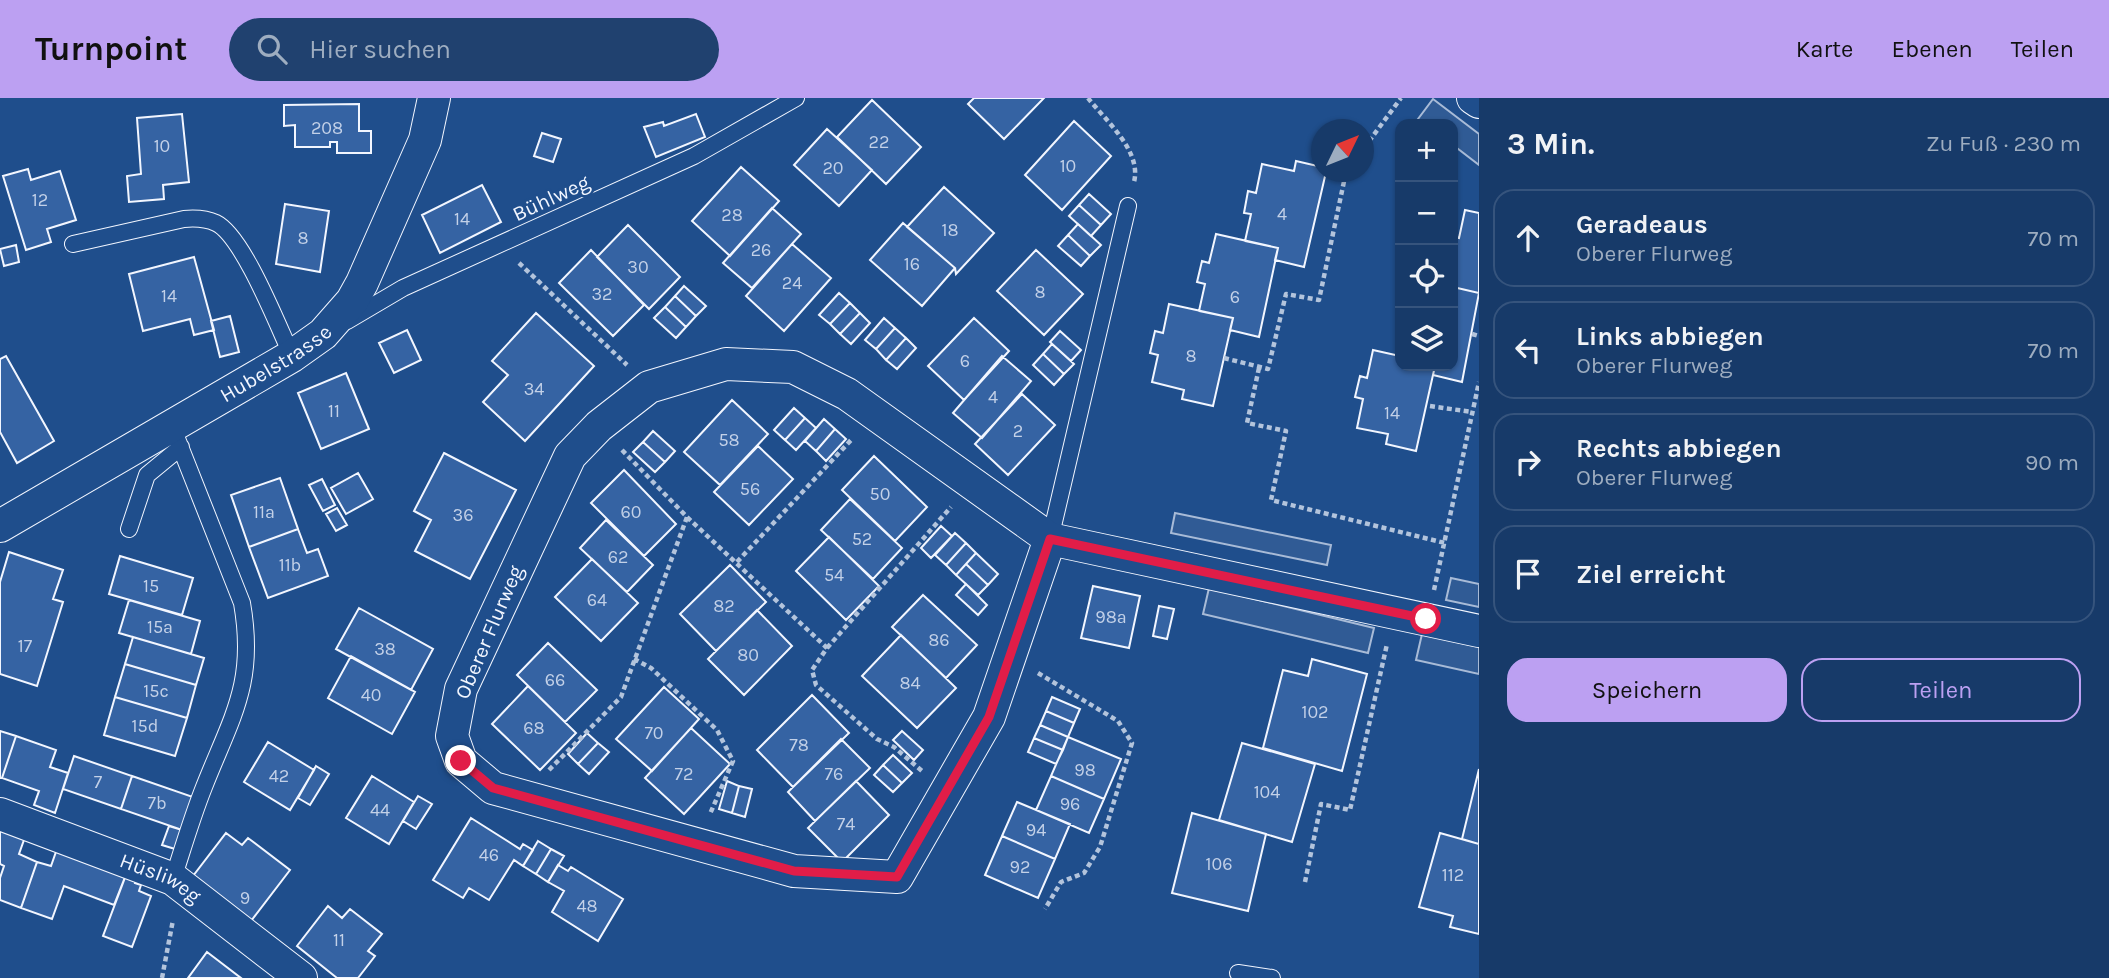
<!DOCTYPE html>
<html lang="de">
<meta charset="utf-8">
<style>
body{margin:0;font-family:Karla,sans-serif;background:#20416f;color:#f1f3f6}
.controls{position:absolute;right:21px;top:21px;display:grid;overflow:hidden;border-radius:14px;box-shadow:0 2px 5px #0004}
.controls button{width:63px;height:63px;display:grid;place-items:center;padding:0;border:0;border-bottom:2px solid #36547d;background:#173a69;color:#f1f3f6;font:35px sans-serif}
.compass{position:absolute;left:1311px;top:21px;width:63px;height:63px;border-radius:50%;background:#173a69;box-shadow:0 2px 5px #0004;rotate:47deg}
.stop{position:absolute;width:21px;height:21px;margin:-16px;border:5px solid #e11d48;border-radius:50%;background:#fff}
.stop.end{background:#e11d48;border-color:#fff;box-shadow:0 2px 7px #0008}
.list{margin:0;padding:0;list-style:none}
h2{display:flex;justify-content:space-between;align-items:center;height:91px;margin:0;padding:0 28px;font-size:30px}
h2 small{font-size:23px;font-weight:400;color:#9eadc0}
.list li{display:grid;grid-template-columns:46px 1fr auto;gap:21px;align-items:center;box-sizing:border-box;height:98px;margin:0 14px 14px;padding:0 14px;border:2px solid #36547d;border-radius:21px}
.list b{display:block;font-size:26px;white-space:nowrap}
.list p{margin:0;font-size:23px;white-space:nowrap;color:#9eadc0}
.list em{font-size:23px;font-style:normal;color:#9eadc0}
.actions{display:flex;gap:14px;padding:21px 28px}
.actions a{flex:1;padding:16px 0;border:2px solid #bca0f2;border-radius:21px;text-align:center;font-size:24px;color:#bca0f2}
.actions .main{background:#bca0f2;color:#111}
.icon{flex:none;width:38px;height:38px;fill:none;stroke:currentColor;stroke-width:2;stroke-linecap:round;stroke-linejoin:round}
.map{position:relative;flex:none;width:1479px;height:880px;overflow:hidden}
header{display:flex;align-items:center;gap:42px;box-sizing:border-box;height:98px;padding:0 35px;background:#bca0f2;color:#111}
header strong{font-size:33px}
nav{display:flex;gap:38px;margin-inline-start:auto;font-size:24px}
.search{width:490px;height:63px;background:#20416f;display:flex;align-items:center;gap:18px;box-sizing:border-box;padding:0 24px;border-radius:38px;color:#9eadc0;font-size:26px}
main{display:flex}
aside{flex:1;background:#173a69}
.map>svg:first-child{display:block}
.parking{fill:#305b95;stroke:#a8bbd7;stroke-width:2}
.building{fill:#3563a3;stroke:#f2f6ff;stroke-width:2}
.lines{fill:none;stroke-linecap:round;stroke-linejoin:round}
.lane-casing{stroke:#f2f6ff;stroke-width:18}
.street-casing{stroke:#f2f6ff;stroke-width:34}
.path{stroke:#b3c4dc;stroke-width:4.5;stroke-dasharray:5 3.5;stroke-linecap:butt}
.lane{stroke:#1f4e8c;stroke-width:16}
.street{stroke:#1f4e8c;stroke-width:32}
.route{stroke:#e11d48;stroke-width:9}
.labels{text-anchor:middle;stroke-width:5;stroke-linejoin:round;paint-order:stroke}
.number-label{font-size:18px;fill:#c3d1e8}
.street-label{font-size:21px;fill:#f2f6ff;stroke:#1f4e8c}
</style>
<header>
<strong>Turnpoint</strong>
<div class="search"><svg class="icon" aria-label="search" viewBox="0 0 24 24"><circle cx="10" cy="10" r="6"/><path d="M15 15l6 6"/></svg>Hier suchen</div>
<nav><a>Karte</a><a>Ebenen</a><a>Teilen</a></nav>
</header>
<main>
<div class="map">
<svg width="1479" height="880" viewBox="0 0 1479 880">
<rect width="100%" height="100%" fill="#1f4e8c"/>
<path class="parking" d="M1433 1 1479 36V67L1453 47V26H1425L1418 21Z
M1175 415 1331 447 1327 467 1171 435Z
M1451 480 1479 486V509L1446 502Z
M1209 490 1374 530 1368 555 1203 516Z
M1422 536 1479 549V576L1416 562Z"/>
<path class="building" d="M974 0H1044L1004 41 968 6Z
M872 2 921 49 886 86 837 39Z
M359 6V33H371V55H337V44H330V49H295V27L284 28V7Z
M182 16 189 84 163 87 164 101 129 104 127 78 141 76 137 20Z
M696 16 705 39 656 59 644 29 663 24 664 28Z
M1074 23 1111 58 1062 112 1025 77Z
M827 31 872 72 839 108 794 67Z
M542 35 561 41 553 64 534 58Z
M1296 63 1322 69V74H1326L1304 169 1275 162 1278 150 1245 143 1251 116 1244 115 1248 93 1256 95 1262 66 1294 73Z
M741 69 779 103 730 158 692 123Z
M28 71 31 82 60 73 76 122 47 131 51 144 26 152 3 78Z
M482 87 501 124 440 155 422 117Z
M944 89 994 135 956 176 955 170 907 129Z
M1089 96 1111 116 1101 127 1079 107Z
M285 106 329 113 320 174 276 166Z
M1079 107 1101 127 1091 138 1069 118Z
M772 110 801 136 752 190 723 165Z
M1465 112 1479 115V195L1453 189V139L1459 140Z
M903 125 955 170 922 208 870 162Z
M1078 126 1101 147 1090 158 1068 137Z
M628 127 680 179 649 211 597 159Z
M1216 136 1278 150 1259 239 1230 232 1233 220 1199 213 1205 186 1197 184 1202 163 1209 165Z
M1068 137 1090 158 1081 168 1058 148Z
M792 146 831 180 784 233 746 198Z
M16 147 19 164 4 168 0 151Z
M591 152 644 207 613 238 559 185Z
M1036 152 1083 196 1044 237 997 193Z
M194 159 214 232 194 237 190 221 143 233 129 176Z
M684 188 706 208 696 218 675 198Z
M1453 189 1479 195 1462 284 1433 277 1435 268H1453Z
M839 195 850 205 830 226 819 217Z
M675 198 696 218 686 229 665 209Z
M850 205 860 215 840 236 830 226Z
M1169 206 1233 220 1213 308 1182 301 1184 292 1152 284 1158 257 1150 255 1155 233 1163 235Z
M665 209 686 229 676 240 654 220Z
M536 215 594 268 525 343 483 304 508 277 492 263Z
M860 215 870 225 851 246 840 236Z
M230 218 239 254 220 259 211 223Z
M884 220 895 230 876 251 865 242Z
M974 220 1009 253 964 302 928 268Z
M895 230 906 240 886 262 876 251Z
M407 232 421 262 394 275 379 245Z
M1060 233 1081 252 1071 263 1050 244Z
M906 240 916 250 897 271 886 262Z
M1052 246 1074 266 1064 276 1043 256Z
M1373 252 1400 258V268H1435L1416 353 1386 346 1388 336 1357 330 1363 301 1355 299 1360 278 1367 280Z
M1043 256 1064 276 1054 287 1033 267Z
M6 258 54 343 17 365 0 334V261Z
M1002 258 1031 283 982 340 953 315Z
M346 275 369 331 321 351 298 295Z
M1022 296 1055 327 1008 377 975 346Z
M732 302 768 336 720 387 684 354Z
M794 310 805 320 785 342 774 332Z
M805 320 816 330 796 352 785 342Z
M824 321 835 331 816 353 805 343Z
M835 331 846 341 826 363 816 353Z
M653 333 675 353 665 364 643 344Z
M643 344 665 364 655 374 633 354Z
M758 348 793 381 749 427 714 394Z
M444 355 516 392 470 481 415 453 431 422 414 413Z
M874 358 927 409 895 443 842 392Z
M624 372 676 426 644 458 591 405Z
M358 375 373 401 346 416 331 390Z
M280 380 298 431 249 449 231 397Z
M322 381 335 407 323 413 309 387Z
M850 401 902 450 873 481 821 432Z
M337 410 347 427 336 433 326 416Z
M606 422 653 467 627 494 580 450Z
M941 428 952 438 931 460 921 450Z
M298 431 307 455 318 451 328 478 268 500 249 449Z
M955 435 966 445 946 467 935 457Z
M829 439 879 488 846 522 796 473Z
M966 445 976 455 956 477 946 467Z
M9 454 63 472 53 501 63 504 37 588 0 576V484Z
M976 455 998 476 988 487 966 466Z
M120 458 193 480 182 517 109 496Z
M592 461 638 505 601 543 555 499Z
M966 466 988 487 978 497 956 477Z
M730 467 766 504 716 553 680 516Z
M966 486 987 507 978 517 956 497Z
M1093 488 1140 498 1129 550 1081 540Z
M923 497 977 547 946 580 892 529Z
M129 502 200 523 191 556 119 535Z
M1159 508 1174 511 1167 541 1153 538Z
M359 510 433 551 411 592 336 551Z
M757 512 792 548 744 597 708 561Z
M901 537 956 590 917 630 862 578Z
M133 539 204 560 196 587 125 566Z
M548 545 597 592 565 624 517 577Z
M351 558 415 594 392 636 328 600Z
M1312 561 1367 576 1342 673 1263 650 1283 572 1308 578Z
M125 566 196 587 187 620 115 599Z
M528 588 576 635 540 672 492 626Z
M664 589 699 621 652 673 616 641Z
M812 597 849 635 793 689 757 652Z
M115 599 187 620 175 658 104 637Z
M1052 599 1080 611 1074 625 1046 613Z
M1046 613 1074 625 1068 639 1040 627Z
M1040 627 1068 639 1063 652 1034 640Z
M691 630 730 666 684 716 645 680Z
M0 633 16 638 2 680H0Z
M902 633 923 652 914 662 893 642Z
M587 635 598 645 578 666 568 656Z
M16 638 56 652 50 669 68 675 55 715 34 707 39 693 2 680Z
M1068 639 1121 661 1104 701 1051 678Z
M1034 640 1063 652 1056 666 1028 654Z
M841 641 870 670 815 723 788 694Z
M268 644 314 672 290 712 244 684Z
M598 645 609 654 589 676 578 666Z
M1242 645 1315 666 1292 744 1219 722Z
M893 657 912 675 902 685 883 667Z
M74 658 132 678 121 711 63 691Z
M883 667 902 685 893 694 874 677Z
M316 668 329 676 310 707 298 700Z
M1479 671V746L1462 741Z
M132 678 193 699 182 732 121 711Z
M372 678 414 704 389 746 346 720Z
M1051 678 1104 701 1089 735 1036 712Z
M727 683 739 688 732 715 719 711Z
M856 683 889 717 842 764 808 730Z
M739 688 752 691 745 719 732 715Z
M418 698 432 706 416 731 403 723Z
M1017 704 1070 726 1055 761 1002 738Z
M1192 715 1266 736 1248 813 1172 795Z
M471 720 520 751 523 746 533 752 523 768 514 762 489 802 469 790 463 800 433 782Z
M169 728 182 732 175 751 162 747Z
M0 730 25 739 19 756 37 764 21 810 0 802V780L4 768 0 766Z
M226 735 242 747 248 740 290 772 251 823 193 778Z
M1440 735 1479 746V836L1450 829 1453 818 1419 809Z
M1002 738 1055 761 1038 800 985 777Z
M538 743 551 751 536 776 523 768Z
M58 748 127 774 114 807 64 788 52 821 21 810 37 764 51 768Z
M551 751 564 758 548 784 536 776Z
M558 767 568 773 571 769 623 801 598 843 552 814 564 793 548 784Z
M126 777 136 781 135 785 141 787 139 793 151 798 132 849 103 838Z
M328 808 342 820 350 811 382 836 368 853 375 858 358 880H337L297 848Z
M207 854 241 880H188Z"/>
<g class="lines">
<g class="lane-casing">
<path id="lane" d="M73 146 184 121C195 120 205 120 216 125 243 138 278 228 292 258
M347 223 403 190 694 58 796 0
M172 328 242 505C256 585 232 618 204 689 192 719 183 750 173 781
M129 431 147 377 181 349
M1050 441 1128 108
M1238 875 1272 880"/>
</g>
<g class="street-casing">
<g id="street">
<path d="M1473 0 1479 4"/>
<path id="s1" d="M0 428 292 258 323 236 352 203 362 185 425 42 434 0"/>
<path d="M1050 441 847 296 793 269 726 266 649 289 599 328 570 358 461 591 452 638 461 663 493 690 794 773 897 779 989 619 1050 441 1479 533"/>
<path id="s2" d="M0 716 173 781 301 880"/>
</g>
</g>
<path class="path" d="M1088 0C1106 23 1142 53 1134 84
M1364 50 1401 0
M519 165 627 267
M1472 236 1479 238
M1224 260 1268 271 1286 196 1319 202 1346 74
M1259 270 1247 325 1286 333 1271 402 1445 445
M1430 308 1472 314
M622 352 687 419 827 550 812 572 816 587 877 641 894 649 922 673
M737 464 853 340
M1434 492 1479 284
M827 550 951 409
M634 561 651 570 717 632 733 663 710 716
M1038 575 1118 623 1132 645 1100 749 1084 775 1061 784 1045 811
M549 672 621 599 687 419
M1305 784 1321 706 1350 712 1387 546
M162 880 173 822"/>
<use href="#lane" class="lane"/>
<use href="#street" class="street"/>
</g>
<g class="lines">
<path class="route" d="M461 663 493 690 794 773 897 779 989 619 1050 441 1426 521"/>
</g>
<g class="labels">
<g class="number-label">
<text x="327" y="36">208</text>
<text x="879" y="50">22</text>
<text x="162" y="54">10</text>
<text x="1068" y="74">10</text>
<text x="833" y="76">20</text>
<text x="40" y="108">12</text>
<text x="1282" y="122">4</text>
<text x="732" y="123">28</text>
<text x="462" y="127">14</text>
<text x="950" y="138">18</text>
<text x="303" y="146">8</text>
<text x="761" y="158">26</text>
<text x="912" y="172">16</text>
<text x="638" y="175">30</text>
<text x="792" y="191">24</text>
<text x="1040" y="200">8</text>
<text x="602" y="202">32</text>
<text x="169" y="204">14</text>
<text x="1235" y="205">6</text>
<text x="1191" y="264">8</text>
<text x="965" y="269">6</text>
<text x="534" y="297">34</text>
<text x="993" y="305">4</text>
<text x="334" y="319">11</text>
<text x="1392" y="321">14</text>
<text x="1018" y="339">2</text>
<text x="729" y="348">58</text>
<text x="750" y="397">56</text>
<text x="880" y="402">50</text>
<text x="264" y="420">11a</text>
<text x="631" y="420">60</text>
<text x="463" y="423">36</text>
<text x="862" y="447">52</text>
<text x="618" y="465">62</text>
<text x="290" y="473">11b</text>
<text x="834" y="483">54</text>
<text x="151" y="494">15</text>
<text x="597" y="508">64</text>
<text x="724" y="514">82</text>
<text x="1111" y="525">98a</text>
<text x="160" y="535">15a</text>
<text x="939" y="548">86</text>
<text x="25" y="554">17</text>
<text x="385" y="557">38</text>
<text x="748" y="563">80</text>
<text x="555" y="588">66</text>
<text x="910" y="591">84</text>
<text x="156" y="599">15c</text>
<text x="371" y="603">40</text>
<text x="1315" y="620">102</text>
<text x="145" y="634">15d</text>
<text x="534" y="636">68</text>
<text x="654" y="641">70</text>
<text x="799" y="653">78</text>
<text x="1085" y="678">98</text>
<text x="684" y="682">72</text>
<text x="834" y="682">76</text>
<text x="279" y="684">42</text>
<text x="98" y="690">7</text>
<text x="1267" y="700">104</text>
<text x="157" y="711">7b</text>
<text x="1070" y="712">96</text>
<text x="380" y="718">44</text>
<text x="846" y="732">74</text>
<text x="1036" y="738">94</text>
<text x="489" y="763">46</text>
<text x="1219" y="772">106</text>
<text x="1020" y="775">92</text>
<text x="1453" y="783">112</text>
<text x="245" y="806">9</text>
<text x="587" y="814">48</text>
<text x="339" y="848">11</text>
</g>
<g class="street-label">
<text transform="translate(551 100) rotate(-25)" y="7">Bühlweg</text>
<text dy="7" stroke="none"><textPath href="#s1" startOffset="320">Hubelstrasse</textPath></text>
<text transform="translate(489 534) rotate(-67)" y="7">Oberer Flurweg</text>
<text dy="7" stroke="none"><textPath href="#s2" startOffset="173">Hüsliweg</textPath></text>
</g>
</g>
</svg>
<div class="controls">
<button>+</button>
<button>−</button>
<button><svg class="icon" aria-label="locate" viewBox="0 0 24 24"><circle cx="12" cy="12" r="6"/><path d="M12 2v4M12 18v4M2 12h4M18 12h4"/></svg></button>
<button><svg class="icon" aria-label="layers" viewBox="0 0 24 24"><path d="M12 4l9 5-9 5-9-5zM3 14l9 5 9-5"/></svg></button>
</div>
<svg class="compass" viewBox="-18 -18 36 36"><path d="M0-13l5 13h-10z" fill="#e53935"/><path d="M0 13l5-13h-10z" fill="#9eadc0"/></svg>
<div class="stop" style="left:1426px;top:521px"></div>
<div class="stop end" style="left:461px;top:663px"></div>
</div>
<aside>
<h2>3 Min.<small>Zu Fuß · 230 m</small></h2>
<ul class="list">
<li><svg class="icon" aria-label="ahead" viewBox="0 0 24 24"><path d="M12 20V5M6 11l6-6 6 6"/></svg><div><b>Geradeaus</b><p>Oberer Flurweg</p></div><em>70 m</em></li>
<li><svg class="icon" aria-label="left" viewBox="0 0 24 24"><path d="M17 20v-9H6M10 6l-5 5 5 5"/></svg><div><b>Links abbiegen</b><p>Oberer Flurweg</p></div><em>70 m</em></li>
<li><svg class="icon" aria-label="right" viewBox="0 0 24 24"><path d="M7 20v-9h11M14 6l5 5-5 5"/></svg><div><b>Rechts abbiegen</b><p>Oberer Flurweg</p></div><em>90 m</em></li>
<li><svg class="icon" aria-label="arrive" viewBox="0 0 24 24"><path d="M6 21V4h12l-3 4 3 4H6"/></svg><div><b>Ziel erreicht</b></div></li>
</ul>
<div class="actions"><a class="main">Speichern</a><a>Teilen</a></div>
</aside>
</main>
